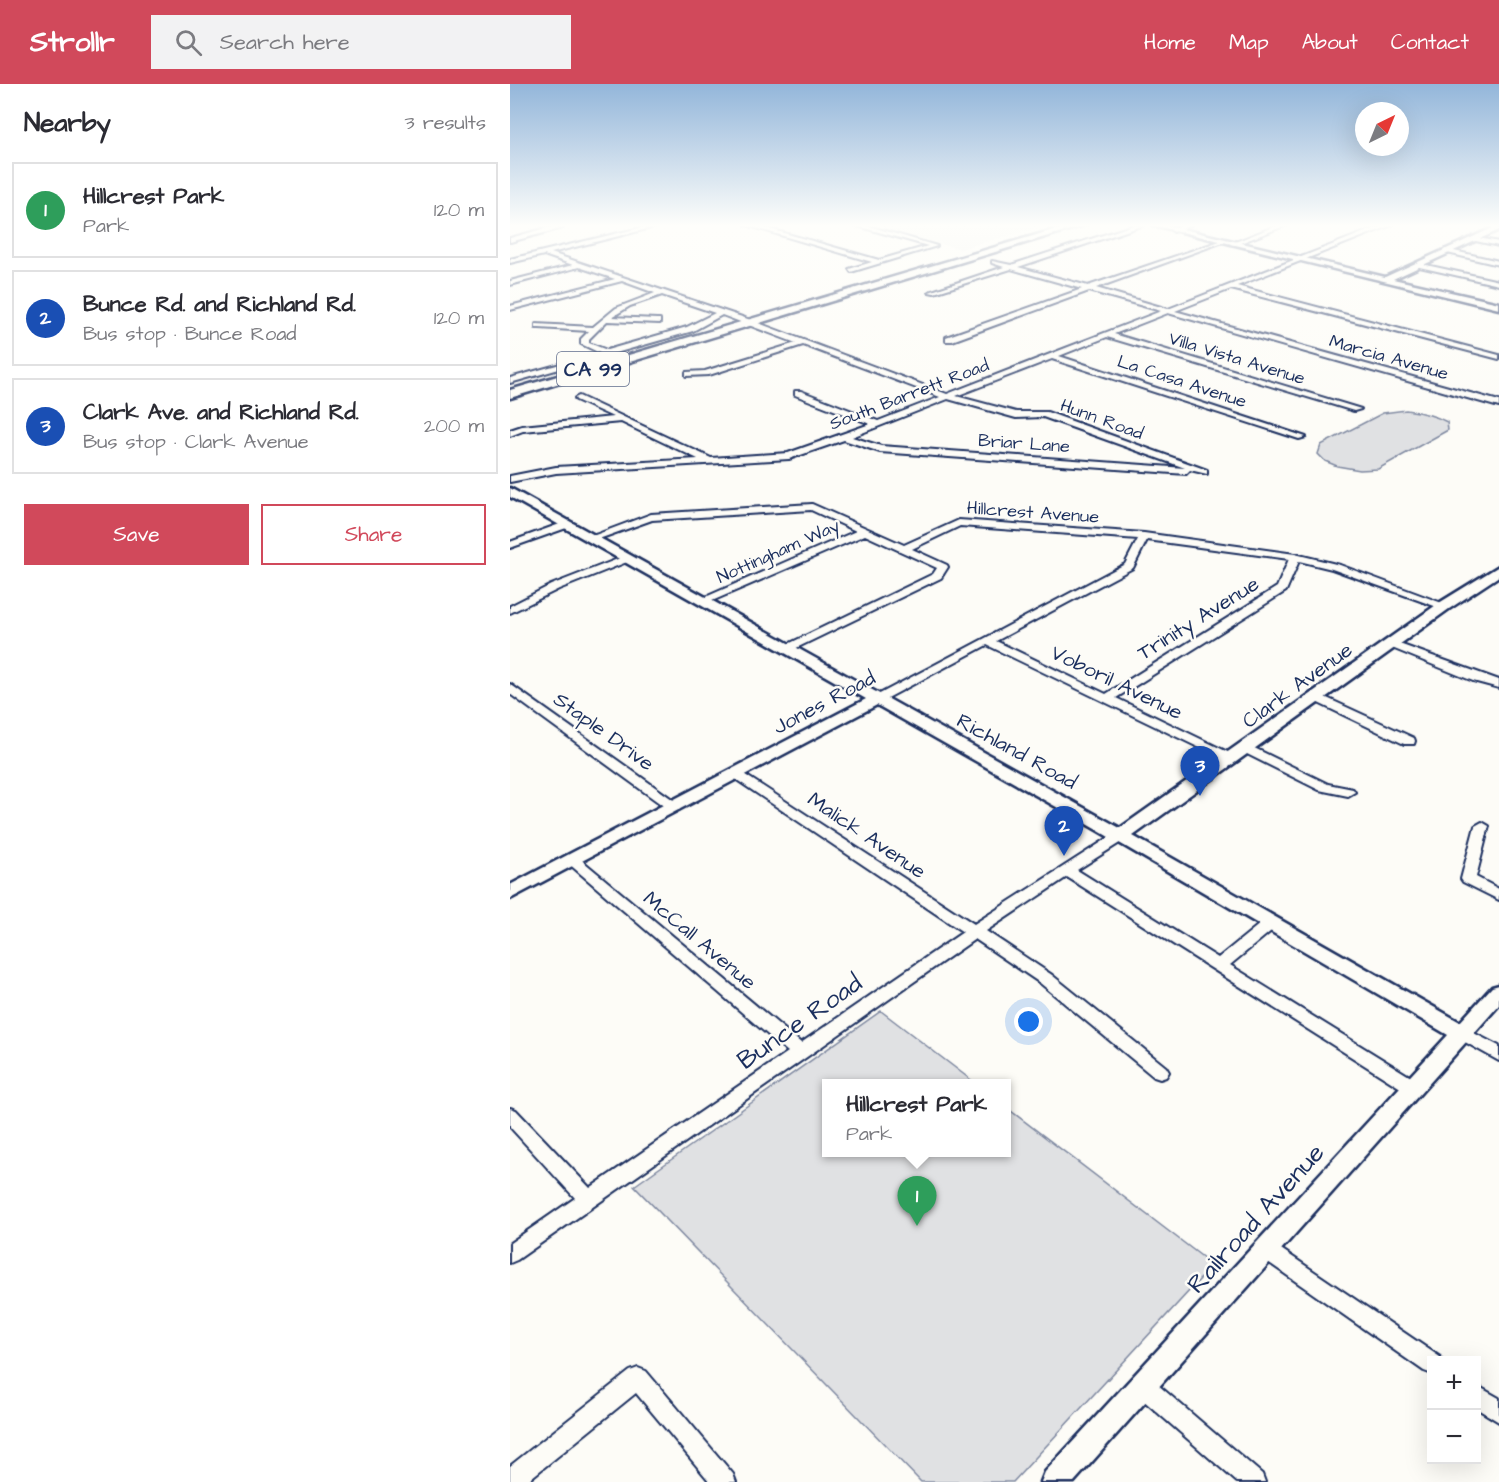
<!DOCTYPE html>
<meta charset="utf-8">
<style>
body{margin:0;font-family:"Architects Daughter",sans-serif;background:#f2f2f3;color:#2b2b33}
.controls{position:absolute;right:18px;bottom:18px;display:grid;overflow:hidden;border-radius:0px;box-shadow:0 6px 24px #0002}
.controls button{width:54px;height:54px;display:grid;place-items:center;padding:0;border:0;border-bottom:2px solid #e1e1e2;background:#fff;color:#2b2b33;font:30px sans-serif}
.compass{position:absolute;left:845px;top:18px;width:54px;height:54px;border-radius:50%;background:#fff;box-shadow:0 6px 24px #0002;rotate:43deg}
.you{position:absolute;left:519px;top:938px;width:21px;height:21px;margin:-15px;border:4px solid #fff;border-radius:50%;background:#1a73e8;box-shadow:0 0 0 9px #1a73e833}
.badge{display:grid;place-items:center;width:39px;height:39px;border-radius:50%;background:#d1495b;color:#fff;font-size:20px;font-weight:700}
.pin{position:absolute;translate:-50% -50px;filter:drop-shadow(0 2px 3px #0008)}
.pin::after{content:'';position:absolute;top:32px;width:21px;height:18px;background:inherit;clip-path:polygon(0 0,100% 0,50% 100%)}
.popup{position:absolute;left:312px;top:995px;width:189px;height:78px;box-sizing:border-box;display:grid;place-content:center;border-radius:0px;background:#fff;filter:drop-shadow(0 2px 4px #0005);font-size:20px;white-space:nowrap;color:#7c7c81}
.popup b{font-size:22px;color:#2b2b33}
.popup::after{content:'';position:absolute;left:50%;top:100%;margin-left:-12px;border:12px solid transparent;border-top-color:#fff}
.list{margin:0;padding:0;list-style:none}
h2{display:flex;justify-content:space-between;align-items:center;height:78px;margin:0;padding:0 24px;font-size:26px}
h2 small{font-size:20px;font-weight:400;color:#7c7c81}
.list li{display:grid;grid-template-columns:39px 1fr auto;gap:18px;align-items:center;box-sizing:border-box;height:96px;margin:0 12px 12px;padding:0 12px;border:2px solid #e1e1e2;border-radius:0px}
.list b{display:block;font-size:22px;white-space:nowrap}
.list p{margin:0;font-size:20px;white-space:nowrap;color:#7c7c81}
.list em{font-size:20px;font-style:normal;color:#7c7c81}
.actions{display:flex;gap:12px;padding:18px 24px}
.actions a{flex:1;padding:14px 0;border:2px solid #d1495b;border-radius:0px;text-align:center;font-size:21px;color:#d1495b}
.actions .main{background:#d1495b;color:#fff}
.icon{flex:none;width:33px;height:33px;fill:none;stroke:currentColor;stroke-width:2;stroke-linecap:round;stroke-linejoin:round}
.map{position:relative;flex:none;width:989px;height:1398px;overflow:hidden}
header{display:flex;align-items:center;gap:36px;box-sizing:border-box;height:84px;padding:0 30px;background:#d1495b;color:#fff}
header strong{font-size:28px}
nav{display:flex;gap:33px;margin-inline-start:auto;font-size:21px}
.search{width:420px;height:54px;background:#f2f2f3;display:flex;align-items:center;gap:15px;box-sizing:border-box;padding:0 21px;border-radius:0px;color:#7c7c81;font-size:22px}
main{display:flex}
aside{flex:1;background:#fff}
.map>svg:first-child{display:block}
.built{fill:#edeeec}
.green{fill:#e0e1e3;stroke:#7e88a0;stroke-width:1.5}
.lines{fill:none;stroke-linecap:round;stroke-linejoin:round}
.minor-casing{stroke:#1b2f5e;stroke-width:4}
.tertiary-casing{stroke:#1b2f5e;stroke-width:5}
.trunk-casing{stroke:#1b2f5e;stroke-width:5}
.minor{fill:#fdfcf7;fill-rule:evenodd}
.tertiary{fill:#fdfcf7;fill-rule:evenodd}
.trunk{fill:#fdfcf7;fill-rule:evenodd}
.labels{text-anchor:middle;stroke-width:5;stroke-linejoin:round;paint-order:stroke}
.far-street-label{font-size:18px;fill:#1b2f5e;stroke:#fdfcf7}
.shield{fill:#fdfcf7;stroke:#5f6c8c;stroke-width:1.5}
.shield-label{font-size:20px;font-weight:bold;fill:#1b2f5e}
.street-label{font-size:21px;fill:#1b2f5e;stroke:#fdfcf7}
.near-street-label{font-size:26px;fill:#1b2f5e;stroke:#fdfcf7}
</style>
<header>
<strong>Strollr</strong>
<div class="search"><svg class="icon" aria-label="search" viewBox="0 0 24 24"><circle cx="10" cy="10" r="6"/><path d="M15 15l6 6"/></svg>Search here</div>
<nav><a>Home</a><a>Map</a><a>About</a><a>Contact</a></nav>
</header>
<main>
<aside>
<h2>Nearby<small>3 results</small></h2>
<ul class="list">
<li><span class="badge" style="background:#2e9e5b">1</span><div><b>Hillcrest Park</b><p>Park</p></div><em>120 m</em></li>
<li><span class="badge" style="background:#1a4fb4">2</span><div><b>Bunce Rd. and Richland Rd.</b><p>Bus stop · Bunce Road</p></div><em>120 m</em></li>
<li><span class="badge" style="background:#1a4fb4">3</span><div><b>Clark Ave. and Richland Rd.</b><p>Bus stop · Clark Avenue</p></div><em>200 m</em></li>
</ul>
<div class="actions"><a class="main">Save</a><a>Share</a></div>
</aside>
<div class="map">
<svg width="989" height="1398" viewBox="0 0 989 1398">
<rect width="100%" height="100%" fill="#fdfcf7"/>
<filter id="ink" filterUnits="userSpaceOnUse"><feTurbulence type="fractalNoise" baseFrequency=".0167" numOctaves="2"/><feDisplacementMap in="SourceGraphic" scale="12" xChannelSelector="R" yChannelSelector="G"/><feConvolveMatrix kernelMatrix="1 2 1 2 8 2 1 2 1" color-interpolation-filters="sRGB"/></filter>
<g filter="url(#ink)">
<path class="built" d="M359 141H538L450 165Z"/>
<path class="green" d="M896 326C911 328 924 331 937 338L938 346 868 385 850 386 827 382 815 377 808 370 811 361 873 329Z
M371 927 465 999 317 1000V1068H497V1024L703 1181 503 1398H411L124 1102Z"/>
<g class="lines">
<g class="minor-casing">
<path id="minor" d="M47 141H53V144L0 158V154Z
M142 141H153L41 169 235 234 437 310 651 227 579 207 442 257H436V253L572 205 501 185 424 209 419 208 494 183 482 179V177L501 181 624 141H634L508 183 578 202 713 156V158L586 204 658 225 873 141H882L727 202 989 271V275L721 205 665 227 989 317V323L658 229 604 250 851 325 844 327 597 253 549 272 796 353 789 355 542 275 446 312 506 328H537L697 386V390L680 386 676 390 370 368 334 356 279 375 46 389 0 398V392L46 383 188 375 111 338 13 347 0 352V346L12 342 103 333 66 316 65 314 69 312 201 374 278 369 360 340 285 311V307H291L368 337 430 313 293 261 199 291 176 292V288L195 287 286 259 212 231 183 247 0 299V294L90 269 71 260V255L79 247 29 244H26V240L83 243 106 224 145 209 112 197 0 226V222L105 195 69 183 0 201V197L63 181 34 171 0 179V175ZM152 211 205 229 177 243 97 266 79 259V255L97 237 150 239V235H147L102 233 120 222ZM438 315 506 334 533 333 675 384 371 362 342 353Z
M236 141H246L369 176 418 162 344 141H355L427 162 341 188 339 185 362 178Z
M672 141H681L664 148 661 146Z
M768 141H777L725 161 720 160Z
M978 141H989V145L979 142Z
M963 153 989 158V162L961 156Z
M935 165 989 177V181L933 168Z
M907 179 989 197V201L905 182Z
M302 420 394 461 449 436 634 449 785 470 830 481 940 522 938 524H930L822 485 789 477 776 507 606 614 726 672 728 675 721 679 477 561 372 617 368 618 362 614 615 480 628 455 450 442 402 465 437 481 438 483 431 494 278 568 274 566 272 564 274 562 423 490 427 484 355 451 195 520 191 519V515L346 447 301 426 142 436 86 456 82 457 77 454 141 430ZM637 456 779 475 767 503 596 610 486 557 623 484Z
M58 437 63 440 62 442 0 464V458Z
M118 471 123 474 122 476 49 505 0 529V522L41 501Z
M881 557 989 596V604L963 597 877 562 875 560 877 558Z
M0 600 169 720 171 723 169 726H159L0 610Z
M806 609 904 654 905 657 904 660H894L802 616 800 613Z
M736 660 818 700 843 705 845 708 838 712 809 706 731 667 729 664Z
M226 685 464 840 606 749H616L618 752 616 755 567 786 708 874 756 835H766L769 839 766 843 720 881 909 998 912 1003 909 1008 903 1010 897 1008 557 793 476 847 542 891 656 983 659 988 656 993 650 995 644 993 530 899 465 855 7 1176 0 1179V1159L65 1114 0 1043V1024L6 1026 80 1104 278 968 58 779 56 776 58 773H68L291 959 453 848 221 692 219 689 221 686Z
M972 738 979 742 966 793 989 805V816L953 798 951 795 965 742Z
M952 943 989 962V977L946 953 944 949 946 945Z
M755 1156 762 1159 930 1273 931 1276H922V1290L914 1287 748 1171 745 1165 748 1159Z
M128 1284 136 1287 223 1390 226 1398H200L126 1309 16 1398H0V1382L120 1287Z
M632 1291 640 1294 752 1390 755 1398H727L624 1308 621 1301 624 1294Z
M966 1301 989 1314V1338L966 1324Z"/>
</g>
<g class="tertiary-casing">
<path id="tertiary" d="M643 141H656L875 193 989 141V146L883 195 989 219V225Z
M0 404 610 744 929 519 989 482V492L939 525 623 752 950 938 982 903 989 901V921L564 1398H531L535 1388 938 951 587 746 367 621 0 815V801L356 615 0 413Z"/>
</g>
<g class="trunk-casing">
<path id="trunk" d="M560 141H575L0 314V306Z"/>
</g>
<use href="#minor" class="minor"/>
<use href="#tertiary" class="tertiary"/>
<use href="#trunk" class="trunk"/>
</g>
</g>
<linearGradient id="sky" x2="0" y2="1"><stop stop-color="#93b6da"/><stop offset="0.42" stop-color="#fefefb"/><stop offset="1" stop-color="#fefefb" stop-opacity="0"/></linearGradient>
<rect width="989" height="337" fill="url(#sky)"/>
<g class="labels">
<g class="far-street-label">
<text transform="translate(879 273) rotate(16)" y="6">Marcia Avenue</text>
<text transform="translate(727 274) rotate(17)" y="6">Villa Vista Avenue</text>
<text transform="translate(672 297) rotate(18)" y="6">La Casa Avenue</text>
<text transform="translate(399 310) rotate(-21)" y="6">South Barrett Road</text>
<text transform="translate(592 335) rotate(20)" y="6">Hunn Road</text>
<text transform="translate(514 359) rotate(4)" y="6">Briar Lane</text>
<text transform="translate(523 428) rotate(4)" y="6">Hillcrest Avenue</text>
<text transform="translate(268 467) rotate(-24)" y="6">Nottingham Way</text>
</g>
<rect class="shield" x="47" y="268" width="72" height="34" rx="4.5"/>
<g class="shield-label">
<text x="83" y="292">CA 99</text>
</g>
<g class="street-label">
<text transform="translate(688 534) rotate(-32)" y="7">Trinity Avenue</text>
<text transform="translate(607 598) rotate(26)" y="7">Voboril Avenue</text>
<text transform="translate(787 601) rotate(-36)" y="7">Clark Avenue</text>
<text transform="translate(314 618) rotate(-28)" y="7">Jones Road</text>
<text transform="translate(94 647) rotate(36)" y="7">Staple Drive</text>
<text transform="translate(507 667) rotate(29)" y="7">Richland Road</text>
<text transform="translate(357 751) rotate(34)" y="7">Malick Avenue</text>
<text transform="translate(190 856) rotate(40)" y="7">McCall Avenue</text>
</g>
<g class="near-street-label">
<text transform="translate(289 937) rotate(-35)" y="9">Bunce Road</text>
<text transform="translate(745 1134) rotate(-48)" y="9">Railroad Avenue</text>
</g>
</g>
</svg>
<div class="controls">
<button>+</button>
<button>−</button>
</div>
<svg class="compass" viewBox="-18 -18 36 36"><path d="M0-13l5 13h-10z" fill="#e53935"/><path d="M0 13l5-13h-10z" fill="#7c7c81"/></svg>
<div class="you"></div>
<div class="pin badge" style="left:407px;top:1142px;background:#2e9e5b">1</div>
<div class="popup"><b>Hillcrest Park</b>Park</div>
<div class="pin badge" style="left:554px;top:772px;background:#1a4fb4">2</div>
<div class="pin badge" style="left:690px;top:712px;background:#1a4fb4">3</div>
</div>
</main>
